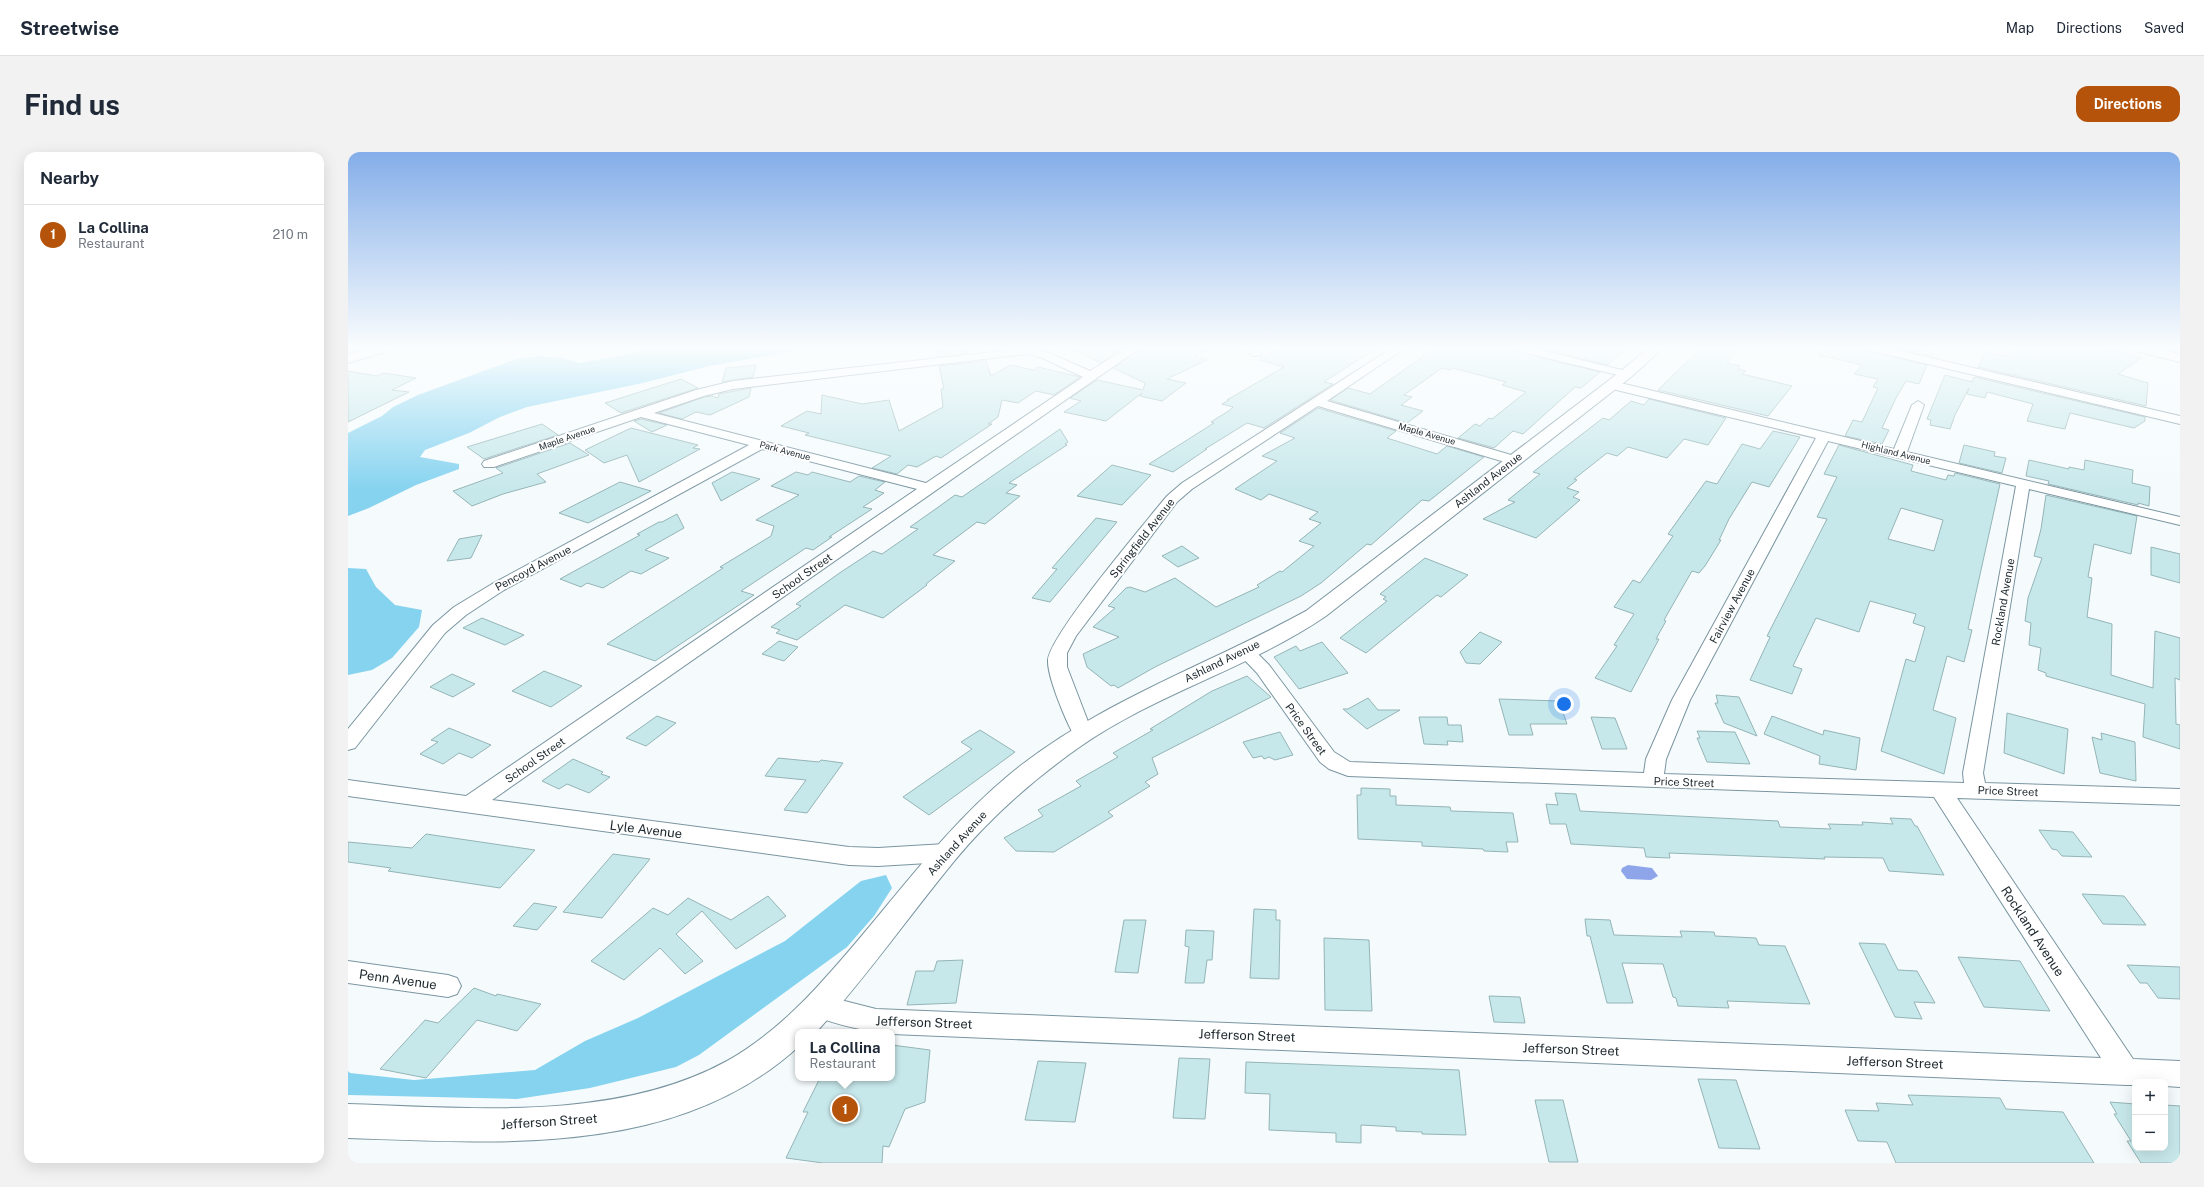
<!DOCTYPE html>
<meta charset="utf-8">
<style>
body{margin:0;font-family:"Public Sans",sans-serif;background:#f2f2f3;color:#1f2937}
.controls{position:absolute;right:12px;bottom:12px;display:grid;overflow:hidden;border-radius:8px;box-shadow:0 4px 16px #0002}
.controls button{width:36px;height:36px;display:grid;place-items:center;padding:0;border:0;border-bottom:1px solid #e0e1e3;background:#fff;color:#1f2937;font:20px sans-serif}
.you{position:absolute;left:1216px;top:552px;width:14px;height:14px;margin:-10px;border:3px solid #fff;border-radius:50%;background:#1a73e8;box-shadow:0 0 0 6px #1a73e833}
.badge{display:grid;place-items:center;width:26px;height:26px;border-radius:50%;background:#b45309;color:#fff;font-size:13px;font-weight:700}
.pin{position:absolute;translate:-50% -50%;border:2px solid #fff;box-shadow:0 1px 4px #0006}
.popup{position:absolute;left:447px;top:877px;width:100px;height:52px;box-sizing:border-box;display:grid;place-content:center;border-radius:8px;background:#fff;filter:drop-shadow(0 1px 3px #0005);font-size:13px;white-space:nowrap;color:#747a83}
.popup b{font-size:15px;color:#1f2937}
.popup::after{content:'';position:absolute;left:50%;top:100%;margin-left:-8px;border:8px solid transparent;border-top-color:#fff}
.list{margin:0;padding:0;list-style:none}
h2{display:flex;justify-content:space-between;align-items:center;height:52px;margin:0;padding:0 16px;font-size:17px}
h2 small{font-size:13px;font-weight:400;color:#747a83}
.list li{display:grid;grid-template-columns:26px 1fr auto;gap:12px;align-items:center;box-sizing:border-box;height:60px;padding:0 16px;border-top:1px solid #e0e1e3}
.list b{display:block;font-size:15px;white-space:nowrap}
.list p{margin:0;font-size:13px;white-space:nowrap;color:#747a83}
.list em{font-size:13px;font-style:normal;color:#747a83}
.map{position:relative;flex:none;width:1832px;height:1011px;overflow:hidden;border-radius:12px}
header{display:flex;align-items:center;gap:24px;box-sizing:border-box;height:56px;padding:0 20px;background:#fff;border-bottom:1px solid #e0e1e3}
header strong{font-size:19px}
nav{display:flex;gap:22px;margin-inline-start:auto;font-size:14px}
.intro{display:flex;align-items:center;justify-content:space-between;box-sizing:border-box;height:96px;padding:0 24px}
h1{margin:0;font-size:28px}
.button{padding:10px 18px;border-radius:12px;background:#b45309;color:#fff;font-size:14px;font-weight:700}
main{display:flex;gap:24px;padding:0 24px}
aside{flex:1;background:#fff;border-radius:12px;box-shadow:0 4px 16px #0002}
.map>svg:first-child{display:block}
.green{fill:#86d3f0}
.water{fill:#8ea5ea}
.building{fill:#c7e8eb;stroke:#94b4b6;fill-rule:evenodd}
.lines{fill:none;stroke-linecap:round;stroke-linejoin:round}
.minor-casing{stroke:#7a95a0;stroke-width:2}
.tertiary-casing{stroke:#7a95a0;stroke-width:2}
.secondary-casing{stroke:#7a95a0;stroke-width:2}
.minor{fill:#fff;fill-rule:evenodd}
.tertiary{fill:#fff;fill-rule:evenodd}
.secondary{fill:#fff;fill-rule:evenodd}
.labels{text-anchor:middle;stroke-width:4;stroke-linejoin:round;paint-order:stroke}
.far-street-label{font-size:9px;fill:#1c272c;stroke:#fff}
.street-label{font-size:11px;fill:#1c272c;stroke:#fff}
.near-street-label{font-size:13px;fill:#1c272c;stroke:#fff}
</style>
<header>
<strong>Streetwise</strong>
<nav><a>Map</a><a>Directions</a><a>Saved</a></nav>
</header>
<div class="intro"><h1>Find us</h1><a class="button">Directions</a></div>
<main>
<aside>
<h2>Nearby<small></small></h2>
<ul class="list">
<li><span class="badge">1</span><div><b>La Collina</b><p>Restaurant</p></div><em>210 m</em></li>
</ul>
</aside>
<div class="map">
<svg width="1832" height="1011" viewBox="0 0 1832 1011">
<rect width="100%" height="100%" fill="#f5fbfd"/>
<path class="green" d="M299 196H462L361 214 295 231 179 255 152 265 121 281 77 298 72 305 111 312V317L68 333 21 356 0 364V281L34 264 45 255 70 243 168 207 191 204 214 206 232 211 286 201Z
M0 416 18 417 28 435 47 453 74 458 71 475 44 506 24 518 0 523Z
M538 723 544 736 526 764 499 795 351 903 328 915 242 936 169 947 0 943V919L2 921 66 928 187 918 237 889 290 866 437 789 513 729Z"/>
<path class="water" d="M1280 713 1304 716 1310 724 1303 728 1279 727 1273 719 1274 716Z"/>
<path class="building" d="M588 196H617L619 202 590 205Z
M722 196H776L753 211Z
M793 196H862L846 204 859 208 819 227 838 231 814 249 792 244 794 241 758 269 716 260 733 249 722 246 749 228 795 238 797 231 765 216Z
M932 196H1028L976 230 985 232 916 276 899 271 857 297H859L825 320 801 312 866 271 863 270 882 258 885 255 874 252 881 248H879L936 215 911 208Z
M1087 196H1164L1166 199 1252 220 1233 236 1227 235 1175 282 1165 279 1146 296 1110 286 1127 272 1132 274 1141 266 1144 267 1178 240 1154 233 1158 230 1105 216 1101 218 1094 216 1056 243 1064 245 1053 253 1075 259 1059 271 982 248 1000 236 1022 242Z
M1191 196H1278L1260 213Z
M1353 196H1393L1379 211 1392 214 1390 217 1398 219 1394 222 1444 234 1420 264 1310 238Z
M1472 196H1519L1525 200 1579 213 1571 232 1558 229 1548 246 1534 276 1541 278 1534 292 1497 284 1505 268 1514 270 1530 236 1525 235 1530 227 1506 222 1514 213 1471 203Z
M1547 196H1586L1583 204Z
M1663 196H1756L1793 206 1770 222 1800 231 1798 254 1630 215 1637 200 1662 205Z
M638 209 643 224 662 213 686 218 690 215 732 225 706 243 688 239 670 251 654 248 650 265 640 272H644L593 306 588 304 569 315 560 313 549 322 524 316 543 304 457 283 461 281 433 274 459 259 473 262 474 243 514 252 541 248 551 279 595 255 593 237H596L591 214Z
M408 213 405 225 374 230 378 216Z
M0 219 29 224 36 221 68 226 44 238 61 240 0 270Z
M1597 223 1624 230 1626 225 1797 265V269L1786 276 1722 261 1717 277 1706 275 1679 269 1685 252 1639 240 1637 246 1619 242 1621 236 1607 263 1602 277 1582 273 1583 268 1579 267Z
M333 227 350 236 273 261 257 251Z
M403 236 401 245 362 263 348 260 334 267 311 261 356 245 364 244 370 246 371 242Z
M1301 247 1378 266 1360 293 1336 287 1319 306 1280 295 1269 304 1259 301 1226 327 1229 328 1219 336 1231 340 1225 345 1232 348 1188 386 1135 367 1167 350 1160 348 1192 322 1185 320 1255 266 1261 268 1283 249 1296 253Z
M970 256 1048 279 1039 286 1089 302 1099 294 1136 305 1081 349 1074 348 1023 393 1019 392 973 431 953 444 807 515 770 536 766 533 763 534 739 515 735 502 771 485 745 475 767 456 760 454 778 436 782 435 797 440 827 426 868 455 911 435 909 433 932 419 934 420 966 394 951 389 973 371 961 367 970 360 921 342 913 348 887 337 929 309 914 304 947 286 932 281Z
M293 267 319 273 304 280 286 269Z
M194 272 210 283 136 307 119 295Z
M283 276 350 293 345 296 352 297 291 330 279 303 256 311 237 298Z
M712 277 720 290 717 292 719 293 661 331 669 333 658 341 672 344 637 372 629 370 585 403 607 409 578 432 579 433 535 466 497 453 449 488 428 481 432 478 423 475 453 454 448 452 493 420 525 399 534 402 570 377 562 375 589 356 607 343 614 345Z
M1425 279 1452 285 1421 335 1404 330 1381 367 1373 384 1371 388H1373L1357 414 1351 421 1344 419 1316 468 1318 469 1308 487H1311L1283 540 1247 526 1269 494 1266 493 1286 462 1266 455 1285 428 1292 431 1325 384 1320 382 1358 329 1369 332 1394 292 1412 297Z
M222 291 241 303 189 322 198 330 155 342 124 354 105 339 155 321 148 316Z
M1491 293 1565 313 1563 319 1598 328 1600 323 1606 324 1607 321 1652 332 1620 477 1624 478 1616 510 1599 504 1585 558 1608 566 1596 622 1533 599 1558 507 1567 510 1577 475 1565 471 1568 462 1522 449 1511 480 1468 466 1445 514 1454 517 1444 542 1402 528 1422 485 1419 484 1479 367 1469 365 1489 325 1476 322ZM1553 356 1595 368 1586 399 1540 387Z
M1616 293 1647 300 1646 304 1658 306 1654 321 1611 311Z
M1681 308 1721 317V315L1736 318 1737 308 1785 318 1784 331 1802 335 1801 354 1790 351V353L1700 332 1701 329 1678 324Z
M764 313 803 323 774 353 729 344Z
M384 320 412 327 373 349 364 331Z
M448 320 460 323 464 320 502 330 511 324 537 330 527 338 536 341 515 355 524 357 481 385H484L465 398 458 396 393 439 406 443 307 509 259 492 375 416 372 415 423 384 426 374 408 368 451 343 423 334Z
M272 330 303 339 240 371 211 361Z
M1698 343 1789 364 1783 402 1746 392 1740 425 1744 426 1739 465 1764 472 1763 523 1805 536 1807 479 1832 486V528L1827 526 1828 572 1832 573V597L1795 585 1797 552 1698 524V521L1690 518 1693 496 1681 493 1683 471 1677 469 1680 446 1694 406 1686 404 1693 377Z
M329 362 336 376 297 398 321 406 293 422 283 419 255 436 239 431 233 435 212 427 292 383 289 382 311 370H314Z
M748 366 769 370 702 450 684 446 709 417 704 416Z
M134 383 123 406 99 409 111 387Z
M834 394 851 406 830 415 814 404Z
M1803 395 1832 402V431L1803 423Z
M1077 406 1120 423 1093 445 1089 443 1018 501 992 486 1039 449 1035 447 1038 445 1032 442Z
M134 466 176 483 157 493 115 476Z
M1132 480 1154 490 1132 512 1118 511 1112 500Z
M431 489 450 495 436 509 414 502Z
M974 490 1000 521 951 537 926 505 948 494 952 499Z
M196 519 234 534 203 555 164 539Z
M104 522 127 532 105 545 82 535Z
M899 524 923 545 804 606 810 622 797 630 802 634 760 660 765 664 706 700 668 699 656 686 695 664 690 658 733 634 728 629 770 605 765 601 805 578 802 577 864 539Z
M1368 543 1391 545 1409 584 1376 571 1367 551H1370Z
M1020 546 1030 558H1052L1019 577 995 557H1000Z
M1151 547 1211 549 1219 572H1182L1185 583H1161Z
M1659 561 1720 577 1716 622 1656 601Z
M309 564 328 571 298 594 278 586Z
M1424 564 1475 583 1476 578 1512 586 1508 618 1471 612 1472 604 1416 582Z
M1071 565H1099L1100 573H1113L1115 590 1099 589 1100 593 1076 592Z
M1243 565 1267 566 1279 597H1254Z
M101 576 143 593 124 606 111 601 95 612 72 602 90 590 83 588Z
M632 578 667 600 581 663 555 645 624 597 613 590Z
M1349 579 1387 580 1402 612 1359 610 1349 586H1352Z
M932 580 945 603 927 608 921 605 916 607 914 604 905 606 895 590Z
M1753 581 1787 590 1788 629 1752 621 1744 585 1754 588Z
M430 606 471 610 473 608 495 611 459 661 436 658 458 628 417 624Z
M225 607 255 620 253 622 262 625 241 641 219 632 211 637 194 629Z
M1013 636 1042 637V644H1048V653L1102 655 1103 659 1165 661 1170 690H1158L1160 700 1136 699 1135 697 1074 694V690L1010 687 1009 643H1013Z
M1207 641 1228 642 1232 659 1430 669 1432 675 1483 677 1480 672 1515 673 1514 670 1545 672 1542 666 1563 667 1567 674H1569L1596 723 1541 719 1535 706 1476 705 1477 707 1321 701 1322 706 1298 705 1296 696 1223 692 1218 672H1202L1198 652 1210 653Z
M1691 678 1725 680 1744 705 1714 704 1709 698 1704 697Z
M78 682 187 698 152 736 40 719 43 716 0 710V690L64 696Z
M265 702 302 707 254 766 215 760Z
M1734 742 1776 744 1798 773 1755 772Z
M420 744 438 764 388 797 354 759 328 782 355 809 337 822 312 796 276 828 243 809 305 756 320 763 340 746 383 768Z
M186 751 209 755 189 778 165 774Z
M906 757 928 758V768H932L931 827 902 826Z
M1237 767 1262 768 1266 783 1334 785 1332 779 1366 780 1367 784 1408 786 1411 793 1437 794 1462 852 1379 849 1381 856 1330 854 1328 846 1325 845 1315 812 1274 811 1285 851H1259L1242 784H1239Z
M776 768H798L790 821 767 820Z
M838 778 866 779 864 808H859L856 831H837L841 795 837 794Z
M976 786 1021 788 1024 859 977 858Z
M1511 791 1537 792 1550 818 1569 819 1587 851 1566 850 1574 867 1547 865Z
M1610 805 1672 809 1702 859 1636 855Z
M615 808 608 851 559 853 568 819H586L589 809Z
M1779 813 1832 815V847L1810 846 1799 831H1792Z
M126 836 148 844 149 842 193 852 169 879 129 868 78 926 32 917 77 868 90 871Z
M1141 844 1172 845 1177 871 1146 870Z
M544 893 582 898 577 950 557 957 541 995 535 994 534 1011H475L438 1006 460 960H455L472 926H544Z
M831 906 862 907 857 967 825 966Z
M690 909 738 911 727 970 677 968Z
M898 910 1111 918 1118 983 1074 982V980L1048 979V975L1013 973V991L988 990V981L921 978 922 942 897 941Z
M1350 927 1388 928 1412 997 1371 996Z
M1560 943 1652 946 1658 957 1715 960 1746 1011H1548L1539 990 1510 989 1497 958 1531 959 1528 951 1565 953Z
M1187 948H1215L1230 1010H1201Z
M1762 950 1787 952V996H1817V953L1832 954V1011H1793L1779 989H1783L1766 962H1769Z"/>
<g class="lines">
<g class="minor-casing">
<path id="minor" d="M682 196 699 200 742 219 779 196H792L144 648 501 695 530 696 597 692 605 695 608 701 605 707 597 710 530 714 501 713 0 644V628L118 644 569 337 414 297 156 438 118 463 97 481 7 596 0 598V577L85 473 106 455 144 432 401 293 293 265 146 315H136L134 312 136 309 348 238 385 229ZM679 202 692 205 735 225 578 331 306 261 356 244 385 237Z
M895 196H907L914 202 912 204H904Z
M1044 196H1057L979 249 1170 305 1172 308 1170 311H1160L970 254 844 337 829 350 728 484 719 501V515L744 580 741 585 734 587 727 585C718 570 699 524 700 508 702 484 785 386 804 362L819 344 834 331Z
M1165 196H1184L1282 220 1284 222 1278 225 1166 198Z
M1520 196H1540L1832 264V272L1525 199Z
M1264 229 1546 297 1564 253 1570 249 1576 253 1559 300 1832 365V373L1681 337 1635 621 1637 631 1832 637V653L1609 646 1785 907 1832 909V935L1817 934V930H1787V933H1778L544 882V880C516 880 490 873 464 863L460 855 464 847 473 843 528 857 1753 906 1586 645 1000 624 981 617 972 610 909 521 887 498 890 494 896 492 902 494 921 513 986 600 1002 610 1296 621 1298 607 1324 548 1468 286 1260 236 1258 233ZM1480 289 1668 334 1615 621 1616 631 1316 622 1318 607 1342 548Z
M0 809 100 823 109 826 113 834 109 842 100 845 0 831Z"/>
</g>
<g class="tertiary-casing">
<path id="tertiary" d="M1300 196H1315L1283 225 978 464C902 516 809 541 733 594 687 626 643 665 607 708 561 764 520 823 471 877L467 880H450V895C328 1006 152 991 0 986V952C122 956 268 970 379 909 416 888 450 857 478 825 540 757 590 682 661 623 749 550 858 514 958 459L1273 219Z
M1785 196H1809L1832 202V210L1787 199Z"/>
</g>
<g class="secondary-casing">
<path id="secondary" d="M21 196H42L40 199 0 211V203Z"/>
</g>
<use href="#minor" class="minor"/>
<use href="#tertiary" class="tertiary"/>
<use href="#secondary" class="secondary"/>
</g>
<linearGradient id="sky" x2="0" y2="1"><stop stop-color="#84aee9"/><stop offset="0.58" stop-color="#fafdfe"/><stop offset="1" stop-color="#fafdfe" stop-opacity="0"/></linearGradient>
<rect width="1832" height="338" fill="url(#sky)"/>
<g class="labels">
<g class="far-street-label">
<text transform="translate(1079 282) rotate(16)" y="3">Maple Avenue</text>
<text transform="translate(219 286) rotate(-19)" y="3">Maple Avenue</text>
<text transform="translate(437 299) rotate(15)" y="3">Park Avenue</text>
<text transform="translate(1548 301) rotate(14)" y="3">Highland Avenue</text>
</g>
<g class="street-label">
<text transform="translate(1140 328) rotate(-38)" y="4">Ashland Avenue</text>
<text transform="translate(794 386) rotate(-52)" y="4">Springfield Avenue</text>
<text transform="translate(185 416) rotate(-28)" y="4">Pencoyd Avenue</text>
<text transform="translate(454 424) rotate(-35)" y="4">School Street</text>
<text transform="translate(1655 450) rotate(-80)" y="4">Rockland Avenue</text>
<text transform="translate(1384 454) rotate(-62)" y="4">Fairview Avenue</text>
<text transform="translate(874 509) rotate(-26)" y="4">Ashland Avenue</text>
<text transform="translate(958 577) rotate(54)" y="4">Price Street</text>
<text transform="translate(187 608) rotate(-35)" y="4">School Street</text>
<text transform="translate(1336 630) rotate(2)" y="4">Price Street</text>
<text transform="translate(1660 639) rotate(2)" y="4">Price Street</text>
<text transform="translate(609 691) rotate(-48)" y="4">Ashland Avenue</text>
</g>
<g class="near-street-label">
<text transform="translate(298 677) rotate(7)" y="5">Lyle Avenue</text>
<text transform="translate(1685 779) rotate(57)" y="5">Rockland Avenue</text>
<text transform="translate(50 827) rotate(8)" y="5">Penn Avenue</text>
<text transform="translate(576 870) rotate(2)" y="5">Jefferson Street</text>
<text transform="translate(899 883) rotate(2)" y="5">Jefferson Street</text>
<text transform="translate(1223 897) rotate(2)" y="5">Jefferson Street</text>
<text transform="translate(1547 910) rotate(2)" y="5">Jefferson Street</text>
<text transform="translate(201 969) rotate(-4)" y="5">Jefferson Street</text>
</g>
</g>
</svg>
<div class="controls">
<button>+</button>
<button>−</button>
</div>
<div class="you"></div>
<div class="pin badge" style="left:497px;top:957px">1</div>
<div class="popup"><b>La Collina</b>Restaurant</div>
</div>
</main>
